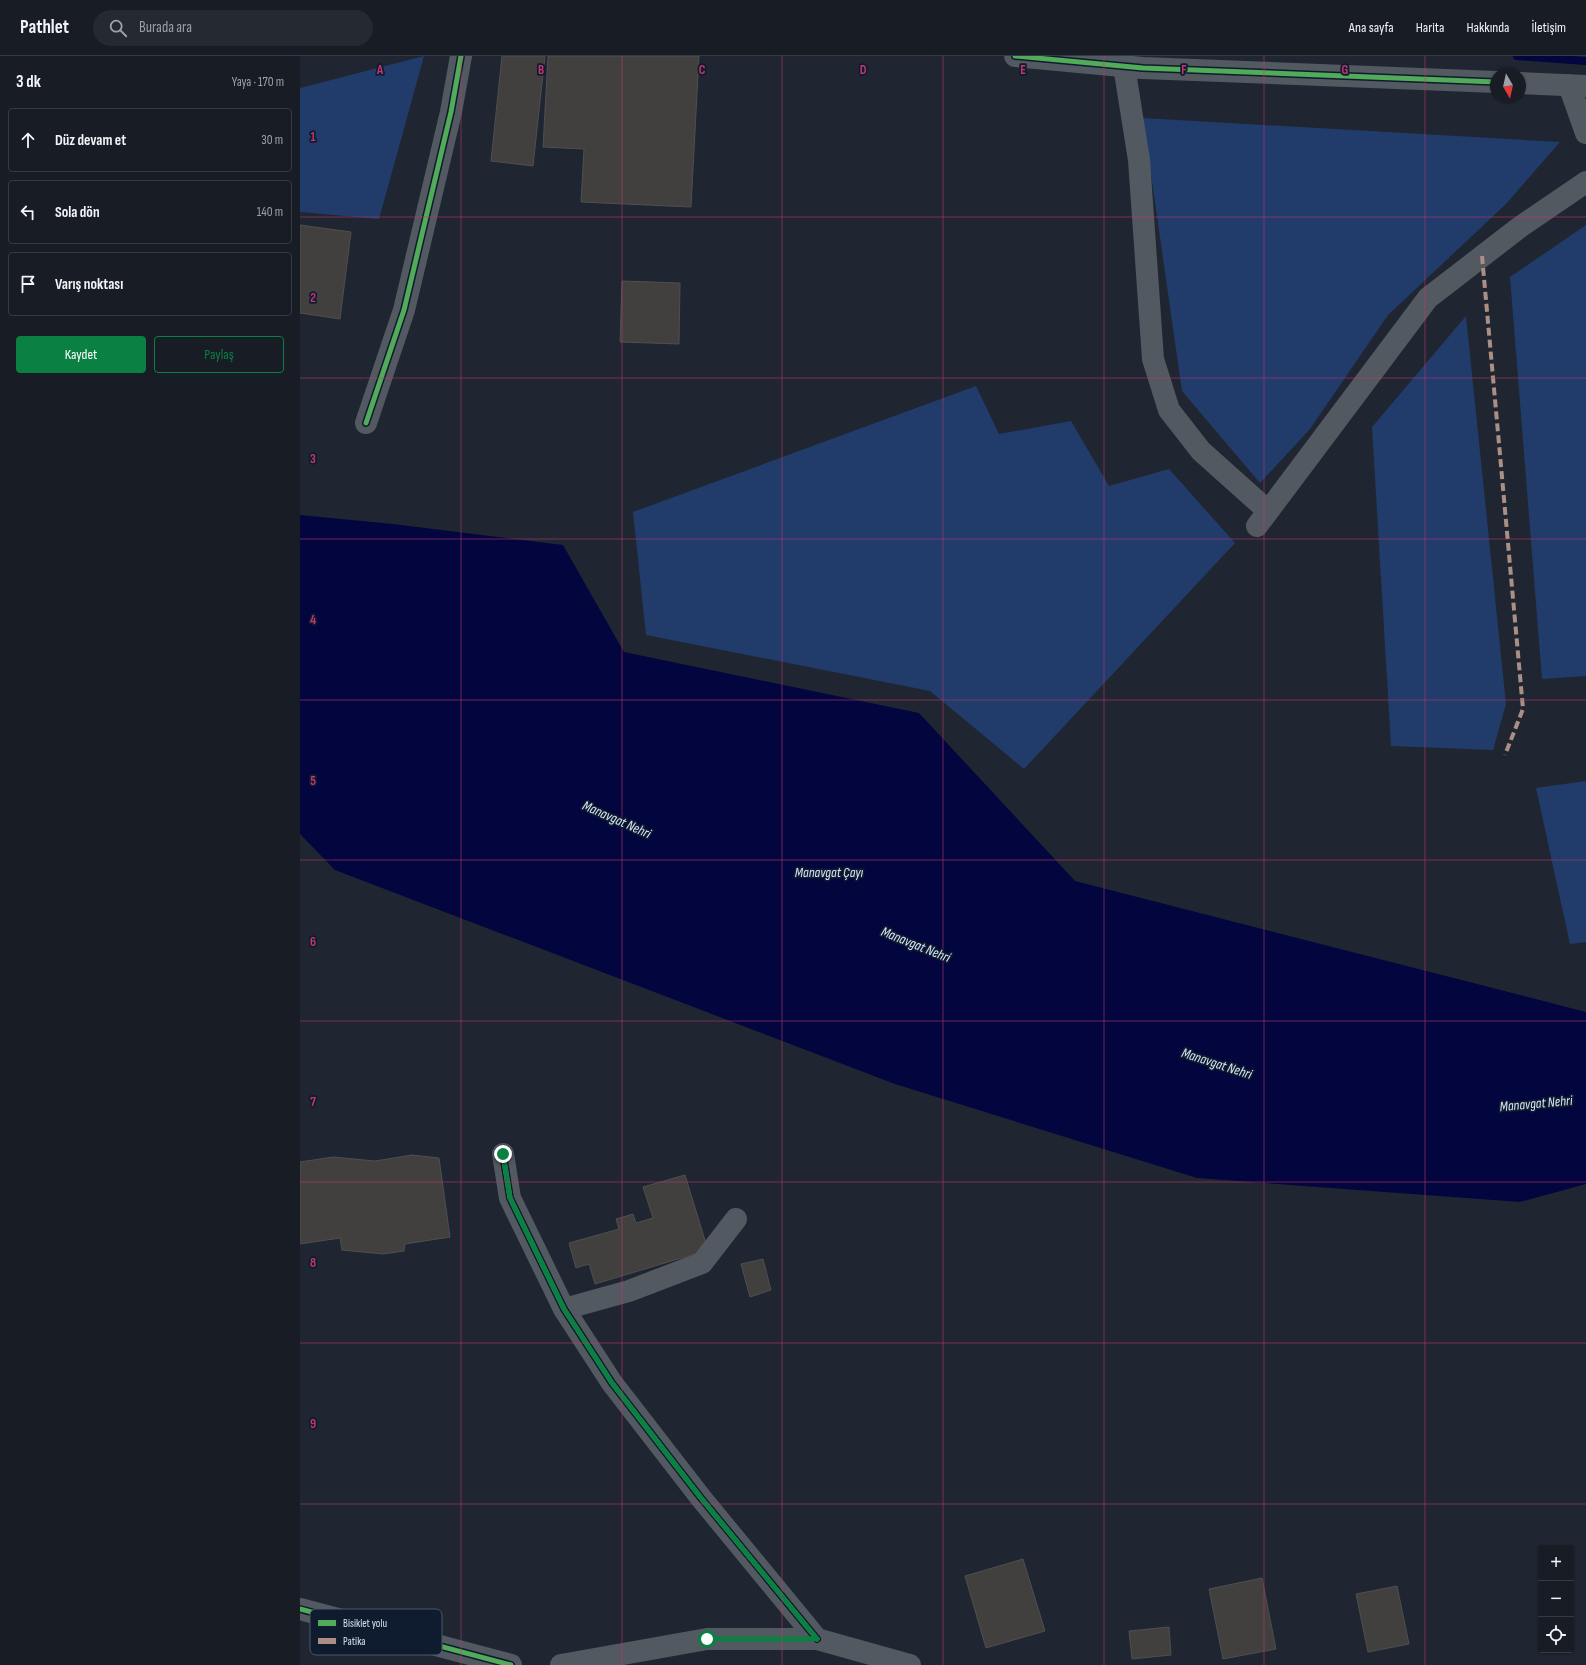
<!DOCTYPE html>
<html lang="tr">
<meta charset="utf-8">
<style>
body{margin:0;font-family:"Sofia Sans Condensed",sans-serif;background:#242932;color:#f1f3f6}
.controls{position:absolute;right:12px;bottom:12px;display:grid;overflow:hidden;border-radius:4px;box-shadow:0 1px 3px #0004}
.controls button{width:36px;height:36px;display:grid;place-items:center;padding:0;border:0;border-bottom:1px solid #363a42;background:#171c25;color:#f1f3f6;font:20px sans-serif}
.compass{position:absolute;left:1190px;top:12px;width:36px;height:36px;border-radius:50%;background:#171c25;box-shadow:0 1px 3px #0004;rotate:171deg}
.stop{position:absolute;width:12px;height:12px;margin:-9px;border:3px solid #0b8043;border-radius:50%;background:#fff}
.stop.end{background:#0b8043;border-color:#fff;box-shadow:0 1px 4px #0008}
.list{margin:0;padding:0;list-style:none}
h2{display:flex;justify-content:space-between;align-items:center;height:52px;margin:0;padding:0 16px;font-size:17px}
h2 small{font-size:13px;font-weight:400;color:#9ea1a7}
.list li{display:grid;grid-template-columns:26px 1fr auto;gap:12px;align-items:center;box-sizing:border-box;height:64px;margin:0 8px 8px;padding:0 8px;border:1px solid #363a42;border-radius:4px}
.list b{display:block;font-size:15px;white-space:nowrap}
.list em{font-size:13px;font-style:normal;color:#9ea1a7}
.actions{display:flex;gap:8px;padding:12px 16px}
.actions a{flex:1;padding:9px 0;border:1px solid #0b8043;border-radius:4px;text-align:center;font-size:14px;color:#0b8043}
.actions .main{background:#0b8043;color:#fff}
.icon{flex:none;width:22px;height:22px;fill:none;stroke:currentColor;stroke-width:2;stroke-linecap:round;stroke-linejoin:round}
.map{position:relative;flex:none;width:1286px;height:1609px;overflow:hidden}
header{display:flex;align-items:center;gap:24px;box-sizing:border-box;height:56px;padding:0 20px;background:#171c25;border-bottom:1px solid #363a42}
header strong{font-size:19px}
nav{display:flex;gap:22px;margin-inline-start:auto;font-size:14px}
.search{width:280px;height:36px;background:#242932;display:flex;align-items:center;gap:10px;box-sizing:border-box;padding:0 14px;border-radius:22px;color:#9ea1a7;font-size:15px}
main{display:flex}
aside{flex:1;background:#171c25}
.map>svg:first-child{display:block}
.green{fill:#213c6a}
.water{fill:#03063e}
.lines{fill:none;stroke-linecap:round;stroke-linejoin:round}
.stream{stroke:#03063e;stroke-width:8}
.building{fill:#42403f;stroke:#4f4e50}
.minor{stroke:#535961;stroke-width:22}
.quiet{stroke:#ac8f84;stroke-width:4;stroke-dasharray:8 4;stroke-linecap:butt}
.cycleway-casing{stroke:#0f1b2e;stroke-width:8}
.cycleway{stroke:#51ab58;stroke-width:5}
.route{stroke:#0b8043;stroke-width:5}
.grid{fill:none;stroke:#c53671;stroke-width:1;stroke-opacity:0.55}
.labels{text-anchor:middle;stroke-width:3.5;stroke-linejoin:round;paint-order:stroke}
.water-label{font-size:14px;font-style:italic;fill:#d9e5f8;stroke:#0f1b2e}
.key{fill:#0f1b2e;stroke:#4b5668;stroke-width:1}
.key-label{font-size:11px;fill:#d8e0ee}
.grid-label{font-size:13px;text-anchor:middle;font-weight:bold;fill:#c53671;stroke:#0f1b2e;stroke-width:3.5;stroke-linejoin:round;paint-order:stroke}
</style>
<header>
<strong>Pathlet</strong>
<div class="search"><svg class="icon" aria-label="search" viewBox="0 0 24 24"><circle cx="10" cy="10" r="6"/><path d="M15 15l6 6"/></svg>Burada ara</div>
<nav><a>Ana sayfa</a><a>Harita</a><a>Hakkında</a><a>İletişim</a></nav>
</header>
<main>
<aside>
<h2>3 dk<small>Yaya · 170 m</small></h2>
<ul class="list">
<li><svg class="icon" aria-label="ahead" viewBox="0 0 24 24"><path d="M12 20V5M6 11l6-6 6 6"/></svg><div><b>Düz devam et</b></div><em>30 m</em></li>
<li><svg class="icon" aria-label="left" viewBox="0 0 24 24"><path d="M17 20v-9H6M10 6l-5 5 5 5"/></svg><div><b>Sola dön</b></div><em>140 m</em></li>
<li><svg class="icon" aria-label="arrive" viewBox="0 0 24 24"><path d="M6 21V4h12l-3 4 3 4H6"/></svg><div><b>Varış noktası</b></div></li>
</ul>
<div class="actions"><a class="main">Kaydet</a><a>Paylaş</a></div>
</aside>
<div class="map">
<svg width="1286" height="1609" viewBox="0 0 1286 1609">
<rect width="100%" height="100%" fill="#1f2631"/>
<path class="green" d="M124 0 79 163 0 156V32Z
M843 62 1260 86 1206 148 1088 259 1010 373 960 427 882 335Z
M1286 169V620L1242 623 1210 221Z
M1166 260 1206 648 1193 694 1091 690 1072 371Z
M676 330 699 378 771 365 809 430 869 413 935 487 724 713 630 635 346 579 333 456Z
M1286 725V886L1270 888 1236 732Z"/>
<path class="water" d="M0 459 93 468 263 489 324 596 619 657 775 825 1286 956V1128L1220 1146 897 1122 595 1028 35 814 0 778Z"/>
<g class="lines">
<path class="stream" d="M1217 0 1286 5"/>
</g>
<path class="building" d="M202 0H245L233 110 191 105Z
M248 0H399L391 151 281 146 284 93 243 91Z
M0 169 51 176 40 263 0 257Z
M322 225 380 227 379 288 320 286Z
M112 1099 139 1102 150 1181 105 1188 104 1195 83 1198 42 1194 40 1182 0 1188V1106L33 1101 75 1105Z
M385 1119 408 1194 295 1228 289 1208 276 1212 269 1187 319 1173 316 1163 333 1158 336 1167 353 1162 343 1131Z
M463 1203 471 1234 450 1241 441 1208Z
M723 1503 745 1575 686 1592 665 1520Z
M962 1522 976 1593 923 1603 909 1533Z
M1097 1530 1109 1588 1068 1596 1056 1538Z
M869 1571 871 1599 832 1603 829 1575Z"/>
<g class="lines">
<path class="minor" d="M715 0 843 12 1196 26
M824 10 839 104 853 303 869 354 901 395 968 455
M1220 27 1286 30
M1269 29 1286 77
M66 367 104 254 151 56 161 0
M957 470 1128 242 1220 171 1286 126
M203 1098 210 1142 264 1253 312 1327 401 1442 517 1583
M264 1253 329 1235 402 1207 436 1163
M0 1553 211 1609
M261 1609 407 1583H517L610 1609"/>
<path class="quiet" d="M1182 200 1223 653 1205 699"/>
<g class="cycleway-casing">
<path id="cycleway" d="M715 0 843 12 1196 26
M66 367 104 254 151 56 161 0
M203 1098 210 1142 264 1253 312 1327 401 1442 517 1583
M0 1553 211 1609"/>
</g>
<use href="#cycleway" class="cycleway"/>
</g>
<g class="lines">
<path class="route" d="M203 1098 210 1142 264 1253 312 1327 401 1442 517 1583H407"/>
</g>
<path class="grid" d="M161 0V1609M322 0V1609M482 0V1609M643 0V1609M804 0V1609M964 0V1609M1125 0V1609M0 161H1286M0 322H1286M0 483H1286M0 644H1286M0 804H1286M0 965H1286M0 1126H1286M0 1287H1286M0 1448H1286"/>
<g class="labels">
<g class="water-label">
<text transform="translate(317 763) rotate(24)" y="5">Manavgat Nehri</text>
<text x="529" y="821">Manavgat Çayı</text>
<text transform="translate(616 888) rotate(22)" y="5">Manavgat Nehri</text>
<text transform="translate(917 1007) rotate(18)" y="5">Manavgat Nehri</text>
<text transform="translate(1236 1047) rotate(-5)" y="5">Manavgat Nehri</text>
</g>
</g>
<rect x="10" y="1553" width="132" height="46" rx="6" class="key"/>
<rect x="18" y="1564" width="18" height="6" fill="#51ab58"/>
<rect x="18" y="1582" width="18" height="6" fill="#ac8f84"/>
<g class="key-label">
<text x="43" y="1571">Bisiklet yolu</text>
<text x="43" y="1589">Patika</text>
</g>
<g class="grid-label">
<text x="80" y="18">A</text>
<text x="241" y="18">B</text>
<text x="402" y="18">C</text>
<text x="563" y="18">D</text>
<text x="723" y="18">E</text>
<text x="884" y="18">F</text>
<text x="1045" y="18">G</text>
<text x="13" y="85">1</text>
<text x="13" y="246">2</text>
<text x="13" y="407">3</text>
<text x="13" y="568">4</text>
<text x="13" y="729">5</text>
<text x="13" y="890">6</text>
<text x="13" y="1050">7</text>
<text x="13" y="1211">8</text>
<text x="13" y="1372">9</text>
</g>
</svg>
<div class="controls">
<button>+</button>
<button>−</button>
<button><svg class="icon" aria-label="locate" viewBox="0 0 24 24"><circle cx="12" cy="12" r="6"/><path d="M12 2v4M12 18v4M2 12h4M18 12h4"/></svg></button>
</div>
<svg class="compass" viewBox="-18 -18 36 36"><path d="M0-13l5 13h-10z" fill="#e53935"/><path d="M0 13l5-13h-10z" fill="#9ea1a7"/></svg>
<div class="stop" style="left:407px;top:1583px"></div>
<div class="stop end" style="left:203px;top:1098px"></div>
</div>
</main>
